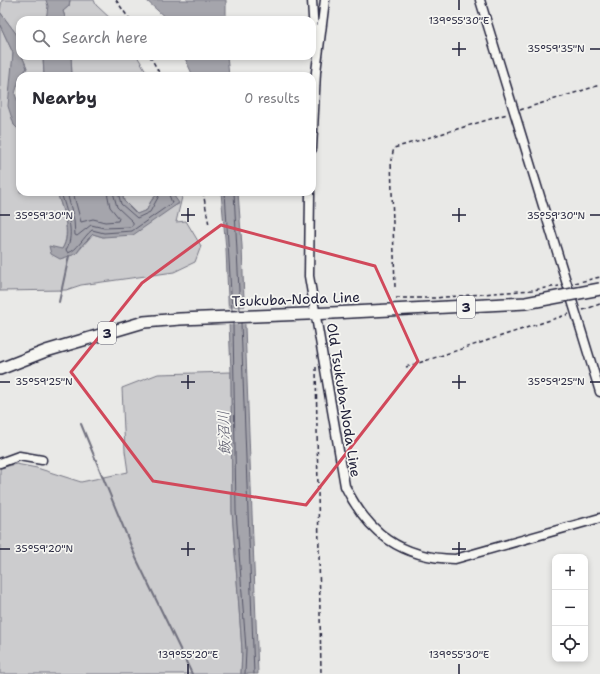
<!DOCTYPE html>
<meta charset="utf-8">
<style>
body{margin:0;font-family:"Shantell Sans","Klee One",sans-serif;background:#f2f2f3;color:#2b2b33}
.controls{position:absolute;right:12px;bottom:12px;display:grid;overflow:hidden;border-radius:8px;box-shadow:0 2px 6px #0003}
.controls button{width:36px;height:36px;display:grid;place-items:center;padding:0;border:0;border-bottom:1px solid #e1e1e2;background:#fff;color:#2b2b33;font:20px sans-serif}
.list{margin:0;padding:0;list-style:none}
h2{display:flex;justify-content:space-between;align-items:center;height:52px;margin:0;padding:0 16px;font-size:17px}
h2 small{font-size:13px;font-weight:400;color:#7c7c81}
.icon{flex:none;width:22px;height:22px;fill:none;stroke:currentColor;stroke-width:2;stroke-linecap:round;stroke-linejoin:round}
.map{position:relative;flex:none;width:600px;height:674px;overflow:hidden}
.search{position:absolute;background:#fff;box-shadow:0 2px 6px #0003;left:16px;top:16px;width:300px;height:44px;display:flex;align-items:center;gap:10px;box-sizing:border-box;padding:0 14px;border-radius:12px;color:#7c7c81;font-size:15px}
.panel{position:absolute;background:#fff;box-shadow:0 2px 6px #0003;left:16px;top:72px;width:300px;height:124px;border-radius:12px}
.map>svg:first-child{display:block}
.green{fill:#ccccce;stroke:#777784}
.water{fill:#a5a5ac;stroke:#71717f}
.pier{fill:#e9e9e7}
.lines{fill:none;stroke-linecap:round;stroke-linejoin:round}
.shore{stroke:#565668;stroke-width:1}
.stream{stroke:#71717f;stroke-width:2}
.minor-casing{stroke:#22223b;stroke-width:11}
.major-casing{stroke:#22223b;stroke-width:14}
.path{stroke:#22223b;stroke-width:1.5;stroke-dasharray:4 3;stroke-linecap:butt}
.minor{stroke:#f6f6f2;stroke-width:8}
.major{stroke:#f6f6f2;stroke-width:11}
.major-bridge-casing{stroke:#22223b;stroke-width:14;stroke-linecap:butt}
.major-bridge{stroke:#f6f6f2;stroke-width:11}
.marked{fill:none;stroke:#d1495b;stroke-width:3;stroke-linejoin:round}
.ticks{fill:none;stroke:#22223b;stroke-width:1.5}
.labels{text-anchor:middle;stroke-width:3.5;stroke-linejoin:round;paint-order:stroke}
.shield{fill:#f6f6f2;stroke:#626272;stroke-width:1}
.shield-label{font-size:13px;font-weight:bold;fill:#22223b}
.street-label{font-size:14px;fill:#22223b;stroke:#f6f6f2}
.water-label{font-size:15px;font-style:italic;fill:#565668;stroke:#f6f6f2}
.ticks-label{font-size:10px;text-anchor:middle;fill:#22223b;stroke:#f6f6f2;stroke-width:3.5;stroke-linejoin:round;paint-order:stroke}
</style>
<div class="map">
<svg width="600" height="674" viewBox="0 0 600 674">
<rect width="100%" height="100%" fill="#e9e9e7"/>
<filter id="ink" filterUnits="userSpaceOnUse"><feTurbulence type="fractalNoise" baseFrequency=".025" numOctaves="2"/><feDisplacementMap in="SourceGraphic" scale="8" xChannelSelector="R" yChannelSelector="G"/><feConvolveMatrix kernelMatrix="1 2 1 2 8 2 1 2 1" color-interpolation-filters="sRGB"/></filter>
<g filter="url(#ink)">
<path class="green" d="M2 0H46L49 6 46 20H20V39L0 12Z
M70 0H94L96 5 112 20H66L63 11 69 6Z
M0 25 13 53 12 74 14 125 20 131V192H57C62 209 72 233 62 249L76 254 93 234 103 237 179 204 171 192H182V197L176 222 186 221 201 246 195 262 174 272 81 285 66 290 0 291Z
M22 56H43L44 76H22L27 68Z
M71 56H137L149 76H72Z
M122 192H166C154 194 151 199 147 210L137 214 124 201Z
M231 372 232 511 242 650 241 674H0V468L16 464 37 468 81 482 128 472 125 451 122 388 158 374Z"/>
<path class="water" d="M46 0H70L69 6 63 11 66 20H46L48 6Z
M146 0H226V20H168Z
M0 12 20 39V56H22L27 68 20 76 15 94 20 108V131L14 125 8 106 13 53 0 25Z
M43 56H71L72 76H44Z
M184 56H227L229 76H193Z
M57 192H122L124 201 137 214 147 210C152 197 157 192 171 192L179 203 133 235 103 237 93 234 84 243 76 254 60 259 51 254 49 246 62 249C73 233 62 209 57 192Z
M221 192H238L242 246 258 674H241L242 650 232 511 231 372 226 249Z"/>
<path class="pier" d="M246 307 247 324 227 325 226 308Z"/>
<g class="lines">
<path class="shore" d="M61 192C66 211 76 233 66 250L68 253C78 250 83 237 92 230L104 233 132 231 172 203 168 192
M67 192 74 220 75 235 77 236 91 225 104 228 130 227 133 225V222L117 207 113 192
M73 192 81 222 93 219 105 222 118 221 119 218 110 207 107 192
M118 192 121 204 137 218 150 212 161 192
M225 192 232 310
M234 192 240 310
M233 323 236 511 246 649 245 674
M241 323 254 674"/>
<path class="stream" d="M59 302 69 256
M81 424 136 558 192 674"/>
<g class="minor-casing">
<path id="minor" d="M312 0 315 52
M480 0 600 392
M312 149 316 72 325 0
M310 192 309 276 345 486C368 533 401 558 455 559L600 518
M0 463 19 456 42 460"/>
</g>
<g class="major-casing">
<path id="major" d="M0 369 46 351 144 322 180 319 332 313"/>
</g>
<path class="path" d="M116 0 130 20
M150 56 161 76
M520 110 600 85
M203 192 209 225
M575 283 600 277
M395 287 391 160 394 148 507 114
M396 298H434L532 290 559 286
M583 310 600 304
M316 367 321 674
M406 367 569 314"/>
<use href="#minor" class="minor"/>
<use href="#major" class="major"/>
<g class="major-bridge-casing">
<path id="major-bridge" d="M332 313 526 303 600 289"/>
</g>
<use href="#major-bridge" class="major-bridge"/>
</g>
</g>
<path class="marked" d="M221 225 375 266 418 361 306 505 153 481 71 372 142 283Z"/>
<path class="ticks" d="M459 0V10M459 42V56M452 49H466M590 49H600M188 208V222M459 208V222M0 215H10M181 215H195M452 215H466M590 215H600M188 375V389M459 375V389M0 382H10M181 382H195M452 382H466M590 382H600M188 542V556M459 542V556M0 549H10M181 549H195M452 549H466M188 664V674M459 664V674"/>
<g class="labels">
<g class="shield">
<rect x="457" y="296" width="18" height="22" rx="3"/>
<rect x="98" y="322" width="18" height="22" rx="3"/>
</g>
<g class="shield-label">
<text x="466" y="312">3</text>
<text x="107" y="338">3</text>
</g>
<g class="street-label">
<text transform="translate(296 299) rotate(-2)" y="5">Tsukuba-Noda Line</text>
<text transform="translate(344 400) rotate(81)" y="5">Old Tsukuba-Noda Line</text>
</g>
<g class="water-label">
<text transform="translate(224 433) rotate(-92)" y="5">飯沼川</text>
</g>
</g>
<g class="ticks-label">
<text x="459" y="24">139°55'30"E</text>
<text x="556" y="52">35°59'35"N</text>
<text x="44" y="219">35°59'30"N</text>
<text x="556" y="219">35°59'30"N</text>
<text x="44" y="385">35°59'25"N</text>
<text x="556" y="385">35°59'25"N</text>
<text x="44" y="552">35°59'20"N</text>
<text x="188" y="658">139°55'20"E</text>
<text x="459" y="658">139°55'30"E</text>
</g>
</svg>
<div class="controls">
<button>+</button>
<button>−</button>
<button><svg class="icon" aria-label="locate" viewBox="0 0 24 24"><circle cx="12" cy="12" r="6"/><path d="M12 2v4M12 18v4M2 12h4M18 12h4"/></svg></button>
</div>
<div class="search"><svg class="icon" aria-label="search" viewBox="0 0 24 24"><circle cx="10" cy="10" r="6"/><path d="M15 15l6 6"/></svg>Search here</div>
<section class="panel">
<h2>Nearby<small>0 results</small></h2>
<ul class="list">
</ul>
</section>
</div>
